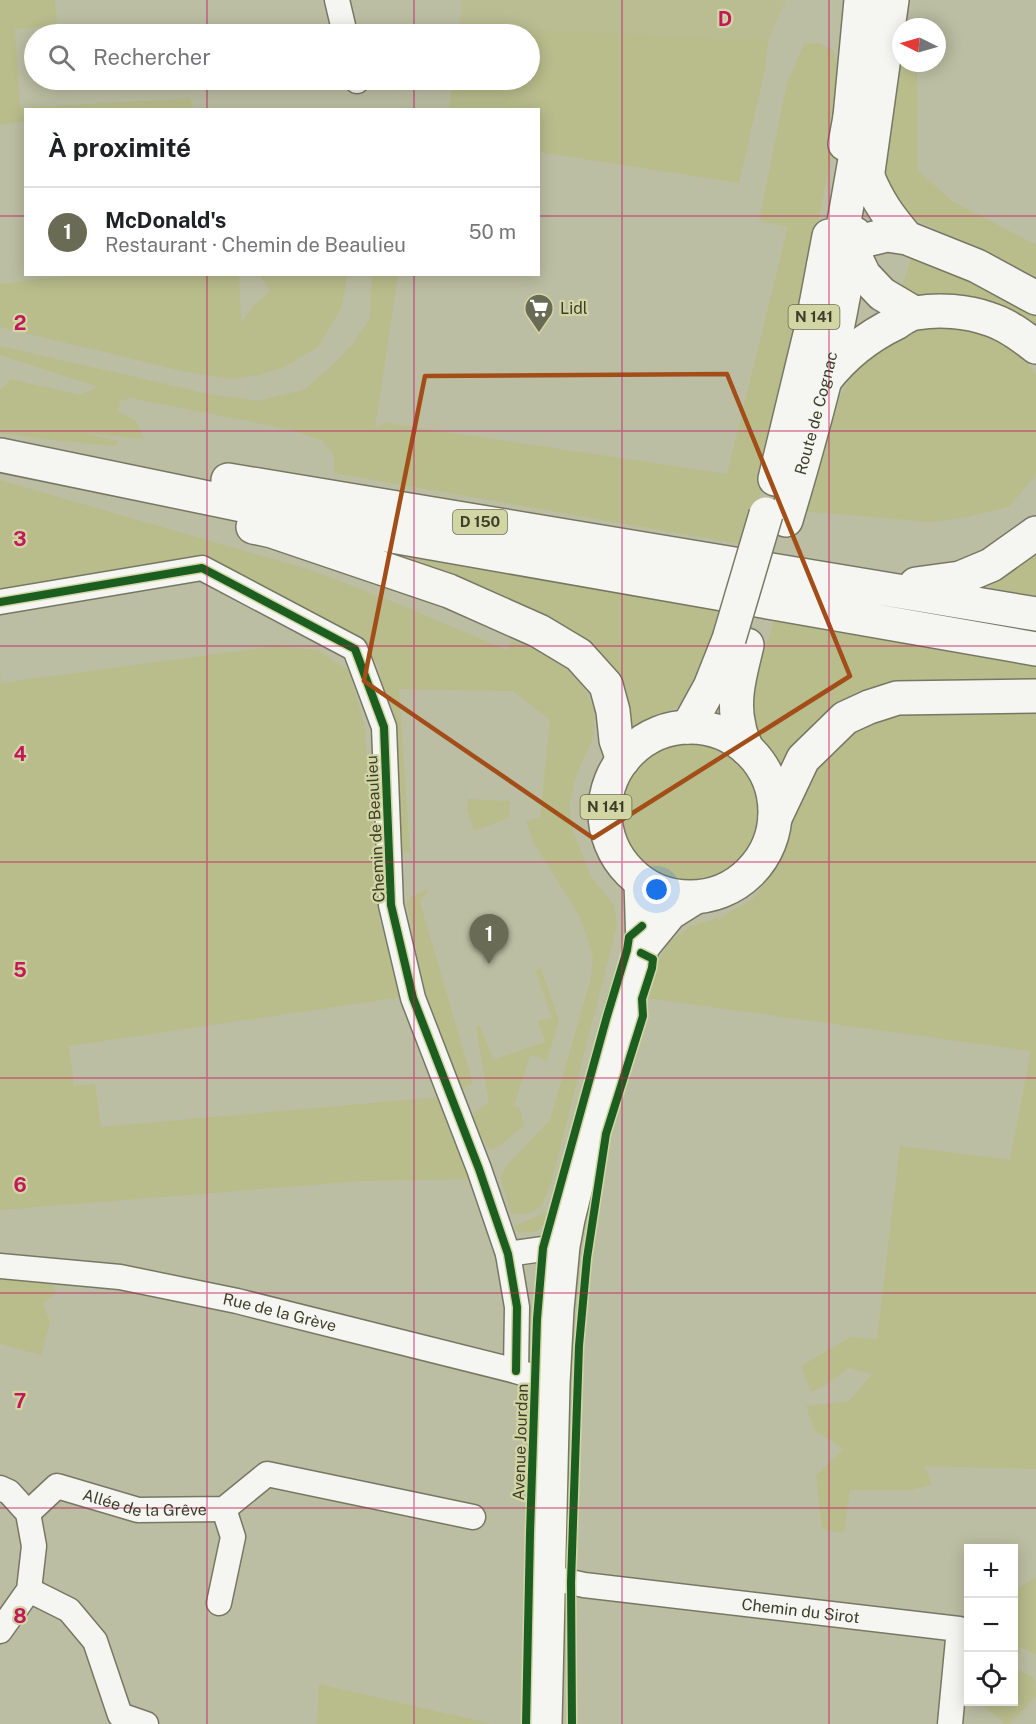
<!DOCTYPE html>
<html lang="fr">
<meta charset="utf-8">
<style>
body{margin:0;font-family:"Public Sans",sans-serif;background:#f6f6f6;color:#202124}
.controls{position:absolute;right:18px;bottom:18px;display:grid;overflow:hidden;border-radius:0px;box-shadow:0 3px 15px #0003}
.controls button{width:54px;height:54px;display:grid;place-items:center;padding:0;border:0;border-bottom:2px solid #e0e0e0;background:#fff;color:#202124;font:30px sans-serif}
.compass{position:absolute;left:892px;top:18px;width:54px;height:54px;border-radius:50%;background:#fff;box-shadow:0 3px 15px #0003;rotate:275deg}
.you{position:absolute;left:657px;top:890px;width:21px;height:21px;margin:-15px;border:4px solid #fff;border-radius:50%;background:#1a73e8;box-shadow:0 0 0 9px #1a73e833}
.badge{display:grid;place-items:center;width:39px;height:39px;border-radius:50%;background:#696b54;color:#fff;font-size:20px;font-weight:700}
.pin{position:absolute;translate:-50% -50px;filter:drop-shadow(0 2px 3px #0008)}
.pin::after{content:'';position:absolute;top:32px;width:21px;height:18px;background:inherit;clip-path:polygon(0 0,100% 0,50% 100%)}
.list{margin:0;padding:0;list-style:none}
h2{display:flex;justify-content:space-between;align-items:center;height:78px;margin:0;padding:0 24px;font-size:26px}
h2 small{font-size:20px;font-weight:400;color:#757577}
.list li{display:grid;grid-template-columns:39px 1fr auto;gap:18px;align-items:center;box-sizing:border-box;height:90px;padding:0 24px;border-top:2px solid #e0e0e0}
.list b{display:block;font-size:22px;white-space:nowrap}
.list p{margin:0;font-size:20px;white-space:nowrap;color:#757577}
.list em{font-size:20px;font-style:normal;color:#757577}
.icon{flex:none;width:33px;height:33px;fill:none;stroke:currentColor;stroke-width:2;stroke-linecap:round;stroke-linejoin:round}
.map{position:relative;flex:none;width:1036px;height:1724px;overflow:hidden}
.search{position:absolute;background:#fff;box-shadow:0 3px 15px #0003;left:24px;top:24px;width:516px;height:66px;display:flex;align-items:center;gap:15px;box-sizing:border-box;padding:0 21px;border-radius:33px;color:#757577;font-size:22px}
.panel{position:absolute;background:#fff;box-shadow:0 3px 15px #0003;left:24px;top:108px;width:516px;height:168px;border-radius:0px}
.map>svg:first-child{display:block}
.built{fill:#babd92}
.green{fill:#b9bc8b}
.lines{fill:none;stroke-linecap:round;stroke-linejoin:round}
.street-casing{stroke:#777863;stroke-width:27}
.secondary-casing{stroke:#777863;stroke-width:36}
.primary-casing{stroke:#777863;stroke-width:36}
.highway-casing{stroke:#777863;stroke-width:36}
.street{stroke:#f5f5f1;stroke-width:24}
.secondary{stroke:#f5f5f1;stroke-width:33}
.primary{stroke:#f5f5f1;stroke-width:33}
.highway{stroke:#f5f5f1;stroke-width:33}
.primary-bridge-casing{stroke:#777863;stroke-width:36;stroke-linecap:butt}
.primary-bridge{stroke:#f5f5f1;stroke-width:33}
.cycleway-casing{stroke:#d2d6a4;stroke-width:11}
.cycleway{stroke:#1b5e20;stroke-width:8}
.marked{fill:none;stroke:#a34e18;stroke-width:4.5;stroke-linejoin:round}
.grid{fill:none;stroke:#c2185b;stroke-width:1.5;stroke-opacity:0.55}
.labels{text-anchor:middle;stroke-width:4.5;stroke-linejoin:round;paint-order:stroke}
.shield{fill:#d2d6a4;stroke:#696c4e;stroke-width:1.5}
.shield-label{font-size:15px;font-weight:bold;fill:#3c3e29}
.poi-label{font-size:16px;fill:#3c3e29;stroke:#d2d6a4;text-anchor:start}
.street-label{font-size:16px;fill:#3c3e29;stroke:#d2d6a4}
.grid-label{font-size:20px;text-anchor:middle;font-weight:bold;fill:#c2185b;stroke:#d2d6a4;stroke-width:4.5;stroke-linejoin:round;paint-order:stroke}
</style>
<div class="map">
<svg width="1036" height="1724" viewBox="0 0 1036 1724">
<rect width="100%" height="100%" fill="#bcbea3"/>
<path class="built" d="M462 0H786L768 41 460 26Z"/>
<path class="green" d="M0 0H55L57 26 15 29 20 108 191 98 192 108H200L201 109 26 110 25 121 0 125Z
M460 26 768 41 765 69 739 183 539 152 538 110 449 109 453 80H530V34H459Z
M901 35V63H917V170L952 201 1036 245V277L999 258 910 217 892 192 884 170Z
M820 43 834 51 838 73 833 148 792 350 758 506H751L740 544 334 473V456L322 440 287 429 131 398 120 401 118 411 136 421 144 439 84 433 119 441 115 446 55 440 0 433V390L11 379 80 395 98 387 0 355V346L209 394 257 401 303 390 325 372 351 346 370 318 372 275H398L375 428 386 423 727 474 788 227 759 221 787 83 804 44Z
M912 254 1036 311V332L915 297 901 291Z
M75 275H239L241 323 252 307 270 291 260 275 344 274 347 277 342 307 318 347 284 367 260 375 231 379 182 371 0 327V284Z
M943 324 983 330 1017 349 1036 375V475L1009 507 967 517 930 522 802 511 826 435 840 398 856 366 906 333Z
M0 480 314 571 401 605 507 650 512 641 559 658 580 682 595 711 592 741 577 773 569 804 573 831 591 877 614 905 617 925 551 1183 541 1207 527 1214H511L501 1178 505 1167 550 1120 591 978 593 956 580 917 534 843 526 821 540 817 550 720 513 691 399 689 410 854 404 851 399 831 384 695 379 665 358 643 191 559 0 596Z
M296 523 725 606 687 702C666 713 643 719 623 731L607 675Z
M1036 544V596L991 588 992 577Z
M776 614 1036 658V682L904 687 781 782 777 768 758 738 752 720V693Z
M277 646 318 650 349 671 364 724 376 859 379 918 402 997 69 1046 74 1086 95 1084 101 1127 439 1097 468 1179 360 1181 0 1210V670L1 683Z
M1036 708V1469L925 1466 931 1485 910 1490H850L844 1533 822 1529 816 1475 844 1449 815 1431 806 1406 849 1401 872 1374 848 1368 826 1385 811 1392 801 1366 851 1337 877 1339 900 1146 1010 1160 1031 1051 645 998 655 966 670 941 691 926 721 917 752 900 780 861 801 794 817 767 847 735 866 724 911 711Z
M616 812a72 72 0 1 1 144 0a72 72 0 1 1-144 0Z
M468 799 510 801 508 818 474 831 467 810Z
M429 889 420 902 473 1084 462 1089 425 994 407 903 410 897Z
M541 968 559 1021 547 1060 530 1055 514 1106 520 1108 524 1126 499 1146 491 1150 486 1146 473 1118 475 1112 489 1102 476 1027 480 1025 493 1060 545 1042 538 1021 552 1018 535 970Z
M547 1212C543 1231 537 1234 518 1232L514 1226Z
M0 1279 50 1282 57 1293 43 1303 50 1322 41 1355 0 1344Z
M1036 1576V1655L1021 1647 1015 1669C1034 1677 1036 1675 1036 1696L1009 1724H1006L976 1702H1014V1592Z
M319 1684 492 1724H317Z"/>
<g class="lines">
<g class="street-casing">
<g id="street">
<path d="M337 0 345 34"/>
<path d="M356 80 357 81"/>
<path d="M0 602 202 568 355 649 384 727 391 905 413 998 479 1169 508 1254 517 1307 516 1371"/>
<path d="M508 1254 563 1246"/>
<path id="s1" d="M0 1266 120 1277 237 1301 516 1371 553 1383"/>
<path d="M0 1488 9 1492 28 1513 34 1546 29 1590 0 1631"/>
<path id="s2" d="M28 1513 57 1486 138 1510 224 1509 267 1474 473 1517"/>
<path id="s3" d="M548 1577 584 1585 959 1629 950 1724"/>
<path d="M29 1590 69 1610 95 1641 120 1715 146 1724"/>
<path d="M219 1603 233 1537 224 1509"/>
</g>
</g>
<g class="secondary-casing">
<path id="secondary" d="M643 946 670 913 694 898
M545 1724 553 1383 557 1309 563 1246 568 1219 599 1095 624 1003 643 946 641 882"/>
</g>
<g class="primary-casing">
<g id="primary">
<path d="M845 144 850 117 861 0"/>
<path d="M866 186 892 0"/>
<path d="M775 479 812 326 829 236"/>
<path id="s4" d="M786 520C804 460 821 399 835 338 843 303 848 268 855 234"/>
<path d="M688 727 710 687 729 639"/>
<circle cx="690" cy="812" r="85"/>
<path d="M747 749C744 742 740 734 739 726 732 699 741 671 747 645"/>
</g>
</g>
<g class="highway-casing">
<path id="highway" d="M868 177C878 202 890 218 907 238
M824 264 852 250 841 239 857 148 850 117
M914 313 882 294 864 275 852 250 866 240 887 235 907 238 977 266 1036 298
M825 380C845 354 867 337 896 323 902 319 909 314 916 313 939 309 967 311 989 319 1006 324 1022 336 1036 347
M0 455 392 536 1036 649
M228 480 1036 614
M253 527 272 531 449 591 539 631 579 655 606 685 613 711 616 740 623 760
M916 584 960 578 991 565 1036 533
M775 818 803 759 845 718 869 707 897 698 1036 696"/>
</g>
<use href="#street" class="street"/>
<use href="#secondary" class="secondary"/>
<use href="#primary" class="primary"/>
<use href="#highway" class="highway"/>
<g class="primary-bridge-casing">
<path id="primary-bridge" d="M729 639 766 514"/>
</g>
<use href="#primary-bridge" class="primary-bridge"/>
<g class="cycleway-casing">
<path id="cycleway" d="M0 602 202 568 355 649 384 727 391 905 413 998 479 1169 508 1254 517 1307 516 1371
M526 1724 530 1533 537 1319 543 1248 607 1016 627 950 629 937 642 926
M572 1724 571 1582 579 1346 587 1258 606 1134 643 1016 642 999 652 968 653 959 641 953"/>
</g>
<use href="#cycleway" class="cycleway"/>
</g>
<path class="marked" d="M727 374 850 676 593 838 364 681 425 376Z"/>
<path class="grid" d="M207 0V34M414 0V34M622 0V1724M829 0V1724M207 80V110M414 80V110M0 216H26M538 216H1036M207 274V1724M414 274V1724M0 431H1036M0 646H1036M0 862H1036M0 1078H1036M0 1293H1036M0 1508H1036"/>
<defs>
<g id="supermarket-pin" transform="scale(1.5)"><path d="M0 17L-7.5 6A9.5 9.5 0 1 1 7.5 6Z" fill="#696b54" stroke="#d2d6a4"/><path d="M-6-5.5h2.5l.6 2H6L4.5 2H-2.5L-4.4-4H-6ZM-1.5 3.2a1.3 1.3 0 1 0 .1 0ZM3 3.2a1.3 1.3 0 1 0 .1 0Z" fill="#fff"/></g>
</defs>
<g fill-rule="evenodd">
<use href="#supermarket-pin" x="539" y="308"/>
</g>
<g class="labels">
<g class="shield">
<rect x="788.5" y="305" width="51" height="24" rx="4.5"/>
<rect x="453" y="510" width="54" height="24" rx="4.5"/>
<rect x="580.5" y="795" width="51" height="24" rx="4.5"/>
</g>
<g class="shield-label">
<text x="814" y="322">N 141</text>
<text x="480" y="527">D 150</text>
<text x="606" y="812">N 141</text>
</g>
<g class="poi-label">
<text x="560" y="314">Lidl</text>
</g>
<g class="street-label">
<text dy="6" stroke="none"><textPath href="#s4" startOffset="111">Route de Cognac</textPath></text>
<text transform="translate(375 829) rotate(-93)" y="6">Chemin de Beaulieu</text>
<text dy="6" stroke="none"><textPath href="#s1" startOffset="284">Rue de la Grève</textPath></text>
<text transform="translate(520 1442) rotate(-88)" y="6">Avenue Jourdan</text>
<text dy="6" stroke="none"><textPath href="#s2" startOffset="130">Allée de la Grêve</textPath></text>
<text dy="6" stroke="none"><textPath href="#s3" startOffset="255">Chemin du Sirot</textPath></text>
</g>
</g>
<g class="grid-label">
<text x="725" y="26">D</text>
<text x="20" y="330">2</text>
<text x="20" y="546">3</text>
<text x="20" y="761">4</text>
<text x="20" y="977">5</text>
<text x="20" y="1192">6</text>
<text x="20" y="1408">7</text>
<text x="20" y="1623">8</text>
</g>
</svg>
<div class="controls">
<button>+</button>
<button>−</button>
<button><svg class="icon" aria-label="locate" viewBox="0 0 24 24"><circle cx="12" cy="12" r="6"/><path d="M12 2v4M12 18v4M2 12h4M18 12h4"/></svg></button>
</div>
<svg class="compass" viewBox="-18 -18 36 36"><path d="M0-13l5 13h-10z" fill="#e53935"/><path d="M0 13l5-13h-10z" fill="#757577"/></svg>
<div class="you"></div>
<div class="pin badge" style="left:489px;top:964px">1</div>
<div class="search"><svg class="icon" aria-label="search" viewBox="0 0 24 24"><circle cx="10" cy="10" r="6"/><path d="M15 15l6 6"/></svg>Rechercher</div>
<section class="panel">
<h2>À proximité<small></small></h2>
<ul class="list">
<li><span class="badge">1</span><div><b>McDonald's</b><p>Restaurant · Chemin de Beaulieu</p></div><em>50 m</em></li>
</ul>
</section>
</div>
